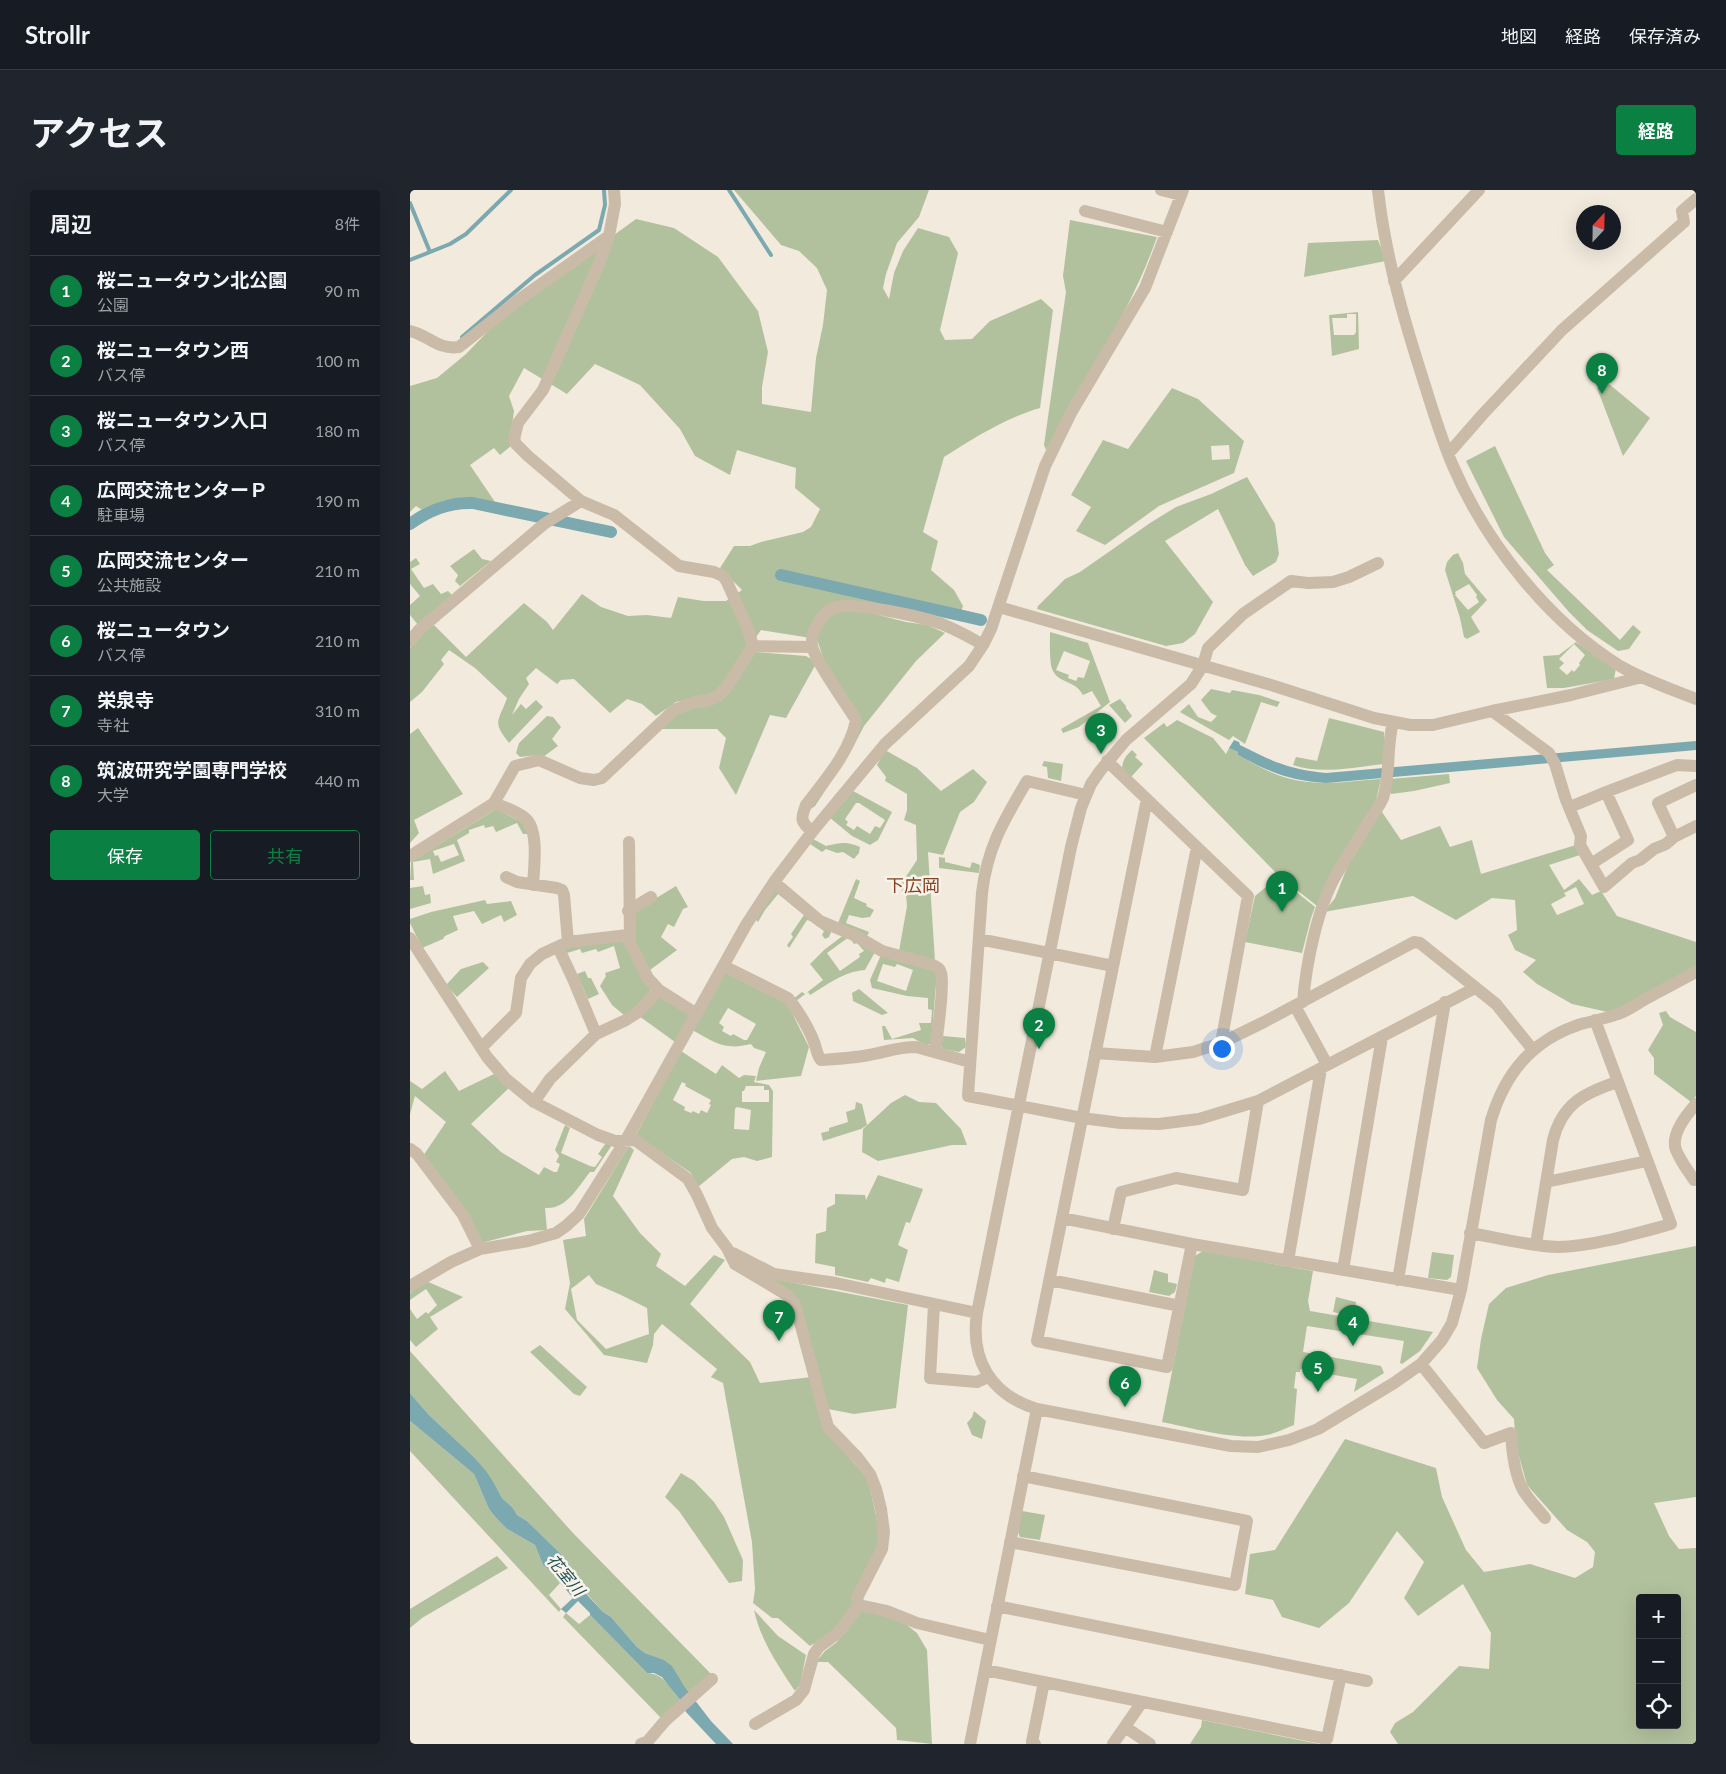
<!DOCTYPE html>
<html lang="ja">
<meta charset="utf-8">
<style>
body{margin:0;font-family:Lato,"Noto Sans JP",sans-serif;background:#20242c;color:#f1f3f6}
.controls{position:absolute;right:15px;bottom:15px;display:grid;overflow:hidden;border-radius:5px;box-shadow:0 5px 20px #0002}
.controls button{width:45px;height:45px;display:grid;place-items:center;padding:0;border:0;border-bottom:1px solid #363941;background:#171b24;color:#f1f3f6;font:25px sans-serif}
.compass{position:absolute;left:1166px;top:15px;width:45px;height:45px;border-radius:50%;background:#171b24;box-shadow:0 5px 20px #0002;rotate:22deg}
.you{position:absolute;left:811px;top:858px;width:18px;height:18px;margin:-12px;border:4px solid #fff;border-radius:50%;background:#1a73e8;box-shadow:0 0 0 8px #1a73e833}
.badge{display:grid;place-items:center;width:32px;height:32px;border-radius:50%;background:#0b8043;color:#fff;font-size:16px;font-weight:700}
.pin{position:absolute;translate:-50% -41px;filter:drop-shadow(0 1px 2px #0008)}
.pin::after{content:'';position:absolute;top:26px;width:18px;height:15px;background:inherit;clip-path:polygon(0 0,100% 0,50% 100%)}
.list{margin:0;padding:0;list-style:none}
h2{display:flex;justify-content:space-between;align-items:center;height:65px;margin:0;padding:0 20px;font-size:21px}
h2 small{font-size:16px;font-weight:400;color:#9ea1a6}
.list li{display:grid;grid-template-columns:32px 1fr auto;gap:15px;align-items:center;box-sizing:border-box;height:70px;padding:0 20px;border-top:1px solid #363941}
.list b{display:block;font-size:19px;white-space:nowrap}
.list p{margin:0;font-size:16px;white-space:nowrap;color:#9ea1a6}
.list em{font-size:16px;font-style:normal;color:#9ea1a6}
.actions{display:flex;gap:10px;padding:15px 20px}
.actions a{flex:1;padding:11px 0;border:1px solid #0b8043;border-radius:5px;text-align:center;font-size:18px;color:#0b8043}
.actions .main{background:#0b8043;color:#fff}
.icon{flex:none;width:28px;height:28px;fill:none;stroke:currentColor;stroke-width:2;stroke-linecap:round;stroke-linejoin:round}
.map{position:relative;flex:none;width:1286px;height:1554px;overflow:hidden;border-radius:5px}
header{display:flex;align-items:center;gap:30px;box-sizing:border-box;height:70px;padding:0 25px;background:#171b24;border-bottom:1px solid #363941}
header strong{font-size:24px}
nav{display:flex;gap:28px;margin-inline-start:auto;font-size:18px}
.intro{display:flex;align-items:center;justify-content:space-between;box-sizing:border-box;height:120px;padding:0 30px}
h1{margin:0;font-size:35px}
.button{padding:12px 22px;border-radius:5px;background:#0b8043;color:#fff;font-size:18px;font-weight:700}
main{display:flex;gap:30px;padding:0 30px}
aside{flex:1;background:#171b24;border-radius:5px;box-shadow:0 5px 20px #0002}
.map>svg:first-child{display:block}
.green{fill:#b2c19d;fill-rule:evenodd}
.water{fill:#7ca9af}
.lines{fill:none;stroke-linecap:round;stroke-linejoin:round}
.stream{stroke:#7ca9af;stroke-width:4}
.canal{stroke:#7ca9af;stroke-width:12}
.minor{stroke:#cabba9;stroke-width:12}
.labels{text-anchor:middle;stroke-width:5;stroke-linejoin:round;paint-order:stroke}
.water-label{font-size:16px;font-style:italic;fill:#1f5058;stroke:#f9f3e9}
.quarter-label{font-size:18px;fill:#854223;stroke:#f9f3e9}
</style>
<header>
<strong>Strollr</strong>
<nav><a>地図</a><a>経路</a><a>保存済み</a></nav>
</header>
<div class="intro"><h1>アクセス</h1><a class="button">経路</a></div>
<main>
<aside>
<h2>周辺<small>8件</small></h2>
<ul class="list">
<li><span class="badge">1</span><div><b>桜ニュータウン北公園</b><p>公園</p></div><em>90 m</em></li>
<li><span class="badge">2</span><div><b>桜ニュータウン西</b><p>バス停</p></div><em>100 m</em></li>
<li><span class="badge">3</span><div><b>桜ニュータウン入口</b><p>バス停</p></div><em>180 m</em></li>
<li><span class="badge">4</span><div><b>広岡交流センターＰ</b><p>駐車場</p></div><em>190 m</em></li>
<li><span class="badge">5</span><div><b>広岡交流センター</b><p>公共施設</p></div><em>210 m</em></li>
<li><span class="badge">6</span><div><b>桜ニュータウン</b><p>バス停</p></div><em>210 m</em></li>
<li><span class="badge">7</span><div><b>栄泉寺</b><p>寺社</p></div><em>310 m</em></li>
<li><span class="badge">8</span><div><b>筑波研究学園専門学校</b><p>大学</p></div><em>440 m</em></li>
</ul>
<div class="actions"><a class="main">保存</a><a>共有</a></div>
</aside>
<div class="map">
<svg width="1286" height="1554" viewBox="0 0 1286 1554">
<rect width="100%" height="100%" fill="#f2eadd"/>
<path class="green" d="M324 0H519L509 27 487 53 476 84 473 98 479 109 484 83 493 61 508 38 539 47 548 63 530 140 535 150 562 149 580 131 631 109 643 120 630 218C595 228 564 248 534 267L513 342 528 351 521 380 544 400 553 416 549 427 445 419 496 432 517 435 535 443 506 471 454 536 440 563 405 616 398 621 450 533 414 471 407 449 351 440 310 498 301 504 266 512 246 526 232 514 217 509 200 523 164 489 151 490 147 494 126 478 116 488 119 494 109 509 102 525 111 514 116 519 126 510 133 517 99 553C82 531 88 533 97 508L65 478 39 460 31 470 34 474 12 502 0 512V458L12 443 24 435 56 467 114 413 137 432 143 440 172 404 191 417 218 426 237 425 261 428 268 407 294 411H316L332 400 310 378 324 356H340L351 352 393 342 401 337 410 319 385 298 386 278 327 260 320 285 285 266 270 239 230 195 185 174 157 204 114 178 99 206 104 221 101 243V256L90 265 84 258 60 275 85 312 65 309 36 310 12 320 6 316 0 322V196L27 188 56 164 87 132 116 109 226 29 264 38 308 67 348 121 358 162 352 197V214L401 222 406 168 413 135 417 100 407 78 389 61 371 55Z
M660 30 747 47C720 123 675 191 636 260L634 255 656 102 653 86Z
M968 50 976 71 894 87 898 53Z
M948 122 949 159 922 166 919 125ZM937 124H946V142L944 145H924L922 128H937Z
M1199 194 1240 228 1213 266 1187 198Z
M762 198 788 209 834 251 824 283 749 316 695 355 666 341 681 317 661 305 693 250 718 259ZM819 255 820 269 802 270 801 256Z
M1085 256 1135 363 1144 375 1137 380 1210 450 1223 435 1231 442 1219 459 1208 461 1177 440 1159 422 1094 347 1056 271Z
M837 287 865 334 869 364 866 372 843 386 835 375 808 319 755 351 803 412 785 444 773 453 756 456 627 419 628 416 655 389 670 382 740 333 766 317 801 304Z
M64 359 72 369 81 371 50 396 45 391 48 385 40 376Z
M1048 363 1053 373 1055 384 1077 410 1061 427 1070 442 1057 449 1054 447 1050 428 1035 380 1037 372 1043 365ZM1059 394 1067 405 1066 407 1069 412 1058 420 1045 405 1046 404 1045 402Z
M6 368 10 374 1 379 14 398 23 394 31 404 38 401 42 405 8 435 0 425V415L10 406 0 394V372Z
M640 442 678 453 700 512 669 537 653 543 651 539 691 516 682 501 673 505C665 490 650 494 643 481 639 475 640 451 640 442ZM654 461 680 471 674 488 668 487 666 491 658 488 659 485 646 480Z
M1166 452 1176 459 1206 478 1204 489 1154 498H1137L1133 466 1149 465ZM1164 454 1175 465 1169 473 1170 475 1164 482 1162 480 1157 485 1149 478 1154 473 1149 469Z
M346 462 396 466 407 472 376 528 360 525 326 605 309 578 316 548 307 539H246L267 522 296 515Z
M801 499 820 503 822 500 849 505 870 512 867 517 851 512 835 554 823 546 819 550 770 522 779 514 788 527 801 532 807 526 801 523 791 510Z
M710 509 716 516V518L722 526 715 533 699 515Z
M137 526 143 527 151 537 142 549 148 556 133 567 128 565 110 567 106 563 109 553Z
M919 528 974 542V574C945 577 911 585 883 575L886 567 907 571Z
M767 530 803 548 816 564 819 558 828 562V565C844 574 860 583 877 588 908 597 940 591 971 589L966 610 907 716 868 685 734 548 754 533 757 537Z
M8 538 53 604 4 630 9 643 0 653V544Z
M475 560 507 578 531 601 563 579 577 592 564 612 550 622 533 665 518 662 525 771 489 761 497 716 496 705 489 697 507 670 506 635 494 630 497 620V604L475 591 476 587 467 575Z
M722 560 727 565 725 567 733 574 721 587 712 578C713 569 716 566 722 560Z
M634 571 653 574 651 591 638 588 637 577 632 576Z
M1039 584 1040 593 1004 601 981 604 979 600 980 589Z
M443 601 482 622 468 650 460 655 442 646 419 627ZM446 613H449L475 630 470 638 465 636 460 644 447 636 444 640 436 635 438 632 435 629Z
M86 619 112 632 118 644H113L107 633 86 642 83 636 75 638 74 635 59 640V643L47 650 55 671 23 684 20 669 3 672 4 690H0L1 672ZM44 654 49 665 31 672 28 665 25 666 23 661Z
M970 619 991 650 1030 636 1040 657 1062 650 1071 684 1166 655 1170 665 1139 675 1154 700 1169 689 1182 705 1191 701 1207 726 1286 752V776L1202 823 1162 814 1127 794 1113 782 1126 770 1105 760 1098 745 1107 740 1105 710 1082 708 1046 730 1003 706 914 722 925 708 942 665ZM1166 697 1174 714 1147 725 1141 714 1156 706 1154 703Z
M403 649 416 656C432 653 435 651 450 657L449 663 444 669 433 662 427 663 416 659 412 662 400 654Z
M529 667 535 668V672L560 678 562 672 570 675 569 683 529 678Z
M868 687 905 717 901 728 892 763 835 752 845 706Z
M446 689 450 691 444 708 457 714 456 716 464 720 460 727 452 728 439 725 436 733 459 742 457 746 428 733Z
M13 696 15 705 20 704 21 713 0 719V698Z
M266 696 278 717 273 719 264 737 258 734 251 747 267 760 240 780 223 748 225 721Z
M366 698 422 740 419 747 415 749 412 745 414 741 400 731 397 730 379 758 377 755 383 747 381 744 394 725 368 704 355 720 348 732 344 728Z
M75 710 77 714 101 711 107 725 94 732 91 725 72 734 64 721 43 726 48 740 35 746 33 749 12 758 0 733V729L21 722Z
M435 744 465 762 455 780C432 782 419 794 400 805L398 802 386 811 383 809 392 802 395 804 413 790 400 774 414 760ZM439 747 444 754 447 753 454 761 449 764 450 767 430 781 417 763Z
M211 751 214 752 242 798 224 821 214 825 202 815 190 796 196 786 195 783 210 778 204 756 188 762 186 759 172 763 170 759 154 764 155 757Z
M471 765 519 778 527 783 521 854H513L503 848 474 850 472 836H475L482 849 511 840 509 833H521L522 820 518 819V808L497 806 462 798 460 790ZM473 774 485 777 487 774 503 780 496 801 467 791Z
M73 772 79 778 47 807 36 795 51 779Z
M175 781 178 788H181L189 804 178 809 167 784Z
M315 781 376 811 399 857 391 886 346 891 349 878 356 862 344 858 341 854C314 861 305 852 282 840ZM318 818 346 834 337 850H334L323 844 321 846 312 841 314 837 309 833Z
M449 799 478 823 472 825 443 811 442 803Z
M246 808H252L281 826 265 852 229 826Z
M1256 821 1260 827 1286 842V906L1281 912 1244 884V868L1238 860 1253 835 1249 823Z
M533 846 555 848 556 857 549 862 533 859 531 856Z
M271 861 306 884 312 875 329 888 334 885 346 886 344 892 359 895 363 901 362 967 347 971 334 967 322 969 288 997 281 983 226 945ZM272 892 276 894 275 896 301 910 299 914 301 915 297 923 291 920 289 924 283 921 281 923 274 920 275 917 263 910ZM336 896H354V900H359V912H332V901H334ZM327 917 341 920 339 940 324 939 325 919Z
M35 881 49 901 84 884 99 898 61 934 91 962 129 985 134 977 144 982H147L150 974 146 972 149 966 145 960 155 935 160 938 151 963 180 976 185 977 192 967 188 964 196 953 202 955 184 982H180C168 997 156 1020 135 1018L137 1040 117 1041 71 1053 13 966 36 932 5 906 0 924V891L12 899Z
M495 905 509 912 526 913 551 939 557 955H542L468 971 452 962 453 939 481 913Z
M446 912 452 914 457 935 451 939 413 951 411 943 419 941V938L438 932 436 922 445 919Z
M219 956 224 960 203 1006 230 1043 251 1064 246 1076 275 1096 304 1065 315 1070 280 1114 340 1172 350 1193 402 1187 413 1237 458 1289 468 1335 469 1355 443 1414 425 1440 400 1456 368 1428H362L343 1413 345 1399 342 1352 313 1193 301 1187 307 1179 252 1134 244 1144 243 1155 237 1173 194 1165 155 1119 160 1093 153 1050 176 1046 174 1029ZM179 1085 186 1094 211 1105 237 1118 239 1144 196 1159 167 1130 161 1099Z
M468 985 513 999 500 1033 496 1032 488 1055 498 1060 489 1092 476 1088 475 1093 461 1088 458 1092 425 1085V1077L405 1073 406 1044 416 1041 417 1018 425 1014V1004L455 1005 456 1010Z
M1286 1056V1307L1244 1313 1259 1346 1269 1359 1286 1358V1554H988L980 1542 985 1533 1003 1522 1049 1476 1079 1479 1081 1443 1053 1394 1008 1426 994 1408 1014 1372 987 1341 939 1413 909 1438 872 1427 863 1410 835 1404 840 1364 865 1360 935 1249 1026 1278 1032 1307 1056 1360 1074 1382 1120 1374 1165 1388 1183 1377 1185 1362 1177 1352 1157 1340 1117 1295 1106 1255 1104 1229 1087 1210 1067 1178 1071 1149 1079 1114 1096 1098 1138 1085ZM1230 1408H1267V1535H1230Z
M793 1061 903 1081 898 1111 900 1121 1023 1142 1010 1161 992 1174 990 1173 994 1151 897 1136 893 1162 971 1176 974 1183 944 1202 947 1189 890 1179V1182H886L884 1198 887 1199 884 1235C874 1239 867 1243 856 1245 827 1251 782 1238 752 1232L785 1066Z
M1022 1062 1044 1065 1041 1087 1037 1090 1018 1088Z
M744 1080 758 1084V1092L767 1094 765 1102 759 1106 739 1102Z
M345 1082 364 1089 498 1115 486 1218 444 1224 418 1219 390 1115Z
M16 1091 53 1107 20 1127 28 1139 6 1157 0 1150V1119L7 1129 16 1122 18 1124 27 1115 16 1099 0 1110V1103Z
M926 1107 946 1112 944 1126 923 1122Z
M130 1155 177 1197 170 1206 164 1204 120 1162Z
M0 1161 163 1343 302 1485 280 1504 253 1470 235 1463 227 1457 201 1427 193 1422 164 1389 161 1378 156 1369 117 1331 107 1325 103 1318 92 1308 84 1293 62 1265 19 1225 0 1203Z
M564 1221 576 1231 572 1249 562 1245 557 1233 562 1227Z
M0 1231 64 1284 79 1319 87 1329 97 1339 125 1355 133 1375 142 1383 150 1393 139 1405 151 1419 149 1422 0 1261Z
M271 1283 284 1291 304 1312 314 1327 333 1370 332 1391 319 1393 269 1321 255 1307Z
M612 1321 635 1325 630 1350 610 1347 608 1342Z
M87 1366 98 1378 12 1428 0 1438V1419Z
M453 1419 493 1432 507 1443 517 1460 522 1554 487 1550 486 1538 418 1472H406L415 1461 427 1452 444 1426Z
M344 1420 368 1446 396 1465 390 1495 385 1501C369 1477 350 1449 344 1420Z
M156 1423 169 1434 180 1425 237 1483C255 1484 260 1498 270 1510L251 1528 153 1427Z
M792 1530 909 1554H780L791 1537Z"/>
<path class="water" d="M824 550 829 552 830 555C861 571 881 580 916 583L1286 551V560L916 593C880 591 859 582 828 565V562L819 558Z
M0 1203 19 1225 62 1265 76 1281 84 1293 92 1308 103 1318 107 1325 117 1331 156 1369 161 1378 164 1389 168 1395 193 1422 201 1427 227 1457 235 1463 254 1470 262 1476 274 1496 301 1531 323 1554H306L276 1522 270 1510 252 1487 244 1483H237L180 1425V1423L168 1411 156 1423 151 1419 163 1408 142 1383 133 1375 125 1355 97 1339 87 1329 79 1319 64 1284 0 1231Z"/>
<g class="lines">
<path class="stream" d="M319 0 361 65
M0 13 20 62
M0 70 40 54 56 44 101 0
M52 147 125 85 189 40 195 15 194 0"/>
<path class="canal" d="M0 334C19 320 39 312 63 313L201 342
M371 385 571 430"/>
<path class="minor" d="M751 0 771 5
M968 0C975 63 992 123 1011 183 1021 214 1030 246 1043 276 1076 353 1139 432 1210 476 1234 490 1261 499 1286 509
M675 21 757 42
M984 91 1069 0
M0 141C19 145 27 160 49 157L107 111 199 46
M1038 264 1073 224 1152 140 1274 32 1272 21 1286 9
M968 373 939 387 923 392 898 393 881 391 833 424 798 458 793 475 781 494 716 550 690 581 681 594 671 618 661 657 567 1123C560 1170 581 1205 627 1219L821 1256 848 1257 879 1250 908 1239 984 1193 1011 1174 1032 1150 1042 1133 1051 1100 1081 930C1095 884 1121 851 1168 835 1181 831 1195 829 1208 824 1217 821 1224 816 1232 811 1250 801 1268 792 1286 782
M589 417 861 495 964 528 1000 535H1023L1082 521 1161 505 1232 487
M0 451 9 440 134 334 171 311
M343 456 402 457
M1082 521 1139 563 1145 574 1156 610 1171 646 1170 655 1194 697 1222 673 1230 670 1244 659 1256 654 1264 647 1286 636
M697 571 838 706 811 853
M1196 602 1267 575 1286 576
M676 605 617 591C594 630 577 658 572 703L558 906 672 928 711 933 749 934 789 929 848 911 1065 798
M737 609 627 1151 757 1177 782 1054
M84 613C93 617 108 621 116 629 129 641 124 678 123 695
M1160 617 1196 602 1218 650 1181 674
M402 642C391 631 390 630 396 615 415 590 440 562 446 530 437 515 403 468 402 455 401 447 404 440 408 433 413 425 418 419 428 417 445 412 513 427 532 434 546 440 560 447 573 455
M1264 647 1248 613 1286 595
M219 652 220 753 238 788 249 800 287 824
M0 666 84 613 105 576 129 570 170 588 184 590 192 588 264 520 284 512 296 511 307 507 316 498 343 456 338 439 317 392 313 386 304 382 269 376 204 325 171 311 118 266 106 254 104 249 108 233 133 200 189 74 199 46 205 14 204 0
M96 687 107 692 147 698 152 700 154 705 158 752
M364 692 410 731 446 746 472 761 523 775C527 777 530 778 531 783 535 795 527 846 525 862
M218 721 241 707
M0 748 77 867 96 889 124 912 188 945 205 951 225 950 278 989 287 1005 302 1038 317 1058 325 1074 377 1105 385 1114 418 1237 448 1268 460 1284 466 1299 471 1319 474 1342 472 1359 447 1408 449 1415
M569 749 703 776
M148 757 163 789 186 844
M314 776 378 808C388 820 400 840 405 855 407 861 407 865 411 870 427 869 443 868 459 865 476 862 487 857 506 857L560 872
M893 812C896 774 907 720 925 687 936 668 948 650 959 631 963 624 970 616 973 608 981 584 976 557 983 533
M885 816 914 869
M71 858 106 823 111 788 120 774 132 764 158 752 218 745
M685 863 745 867 783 862 811 853 854 832 1004 752 1010 753 1086 814 1123 860
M745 867 787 657
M124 912 140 889 186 844 216 830 227 823 249 800
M0 959 7 964 53 1025 70 1059
M1284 990C1279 982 1266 965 1265 956 1263 941 1277 924 1286 914
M1136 992 1237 971
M652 1028 782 1054 1051 1100
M703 1039 711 1002 766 988 833 1000 848 911
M1060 1043C1089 1048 1119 1056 1148 1057 1181 1057 1228 1043 1261 1034L1185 830
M1126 1054 1143 950C1152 914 1174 903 1207 892
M323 1063 364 1084 426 1093 567 1123
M878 1071 911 879
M933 1080 972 847
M640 1090 770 1116
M988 1090 1035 812
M0 1096 41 1072 70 1059 118 1051 146 1043 156 1036 169 1024 216 950 336 735 364 692 402 642 475 554 559 476 573 455 581 439 635 276 661 223 735 98 773 0
M524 1115 520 1188 567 1192 578 1187
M1011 1174 1074 1253 1101 1243C1102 1262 1104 1283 1113 1300 1119 1310 1128 1319 1135 1328
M600 1352 825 1395 837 1331 613 1286
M587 1416 957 1491
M575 1480 917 1549 931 1485
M345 1534 386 1510 394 1500 404 1464 409 1457 428 1443 449 1415 477 1421 507 1433 580 1450
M715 1537 740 1554
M231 1554 238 1551 255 1531 302 1489
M560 1554 627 1219
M625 1554 622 1552 634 1492
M703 1554 732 1512"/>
</g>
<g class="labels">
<g class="water-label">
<text transform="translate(156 1385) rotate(50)" y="6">花室川</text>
</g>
<g class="quarter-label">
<text x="503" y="702">下広岡</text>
</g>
</g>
</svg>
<div class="controls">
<button>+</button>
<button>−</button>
<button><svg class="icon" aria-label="locate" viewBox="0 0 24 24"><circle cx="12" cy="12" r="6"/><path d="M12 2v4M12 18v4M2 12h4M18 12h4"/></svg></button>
</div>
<svg class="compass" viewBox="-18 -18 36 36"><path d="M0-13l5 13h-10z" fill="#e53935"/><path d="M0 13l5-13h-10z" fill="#9ea1a6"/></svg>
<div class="you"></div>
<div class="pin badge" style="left:872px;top:722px">1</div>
<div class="pin badge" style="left:629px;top:859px">2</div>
<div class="pin badge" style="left:691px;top:564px">3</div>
<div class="pin badge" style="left:943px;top:1156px">4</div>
<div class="pin badge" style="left:908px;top:1202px">5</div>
<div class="pin badge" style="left:715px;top:1217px">6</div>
<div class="pin badge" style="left:369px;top:1151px">7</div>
<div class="pin badge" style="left:1192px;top:204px">8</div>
</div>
</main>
